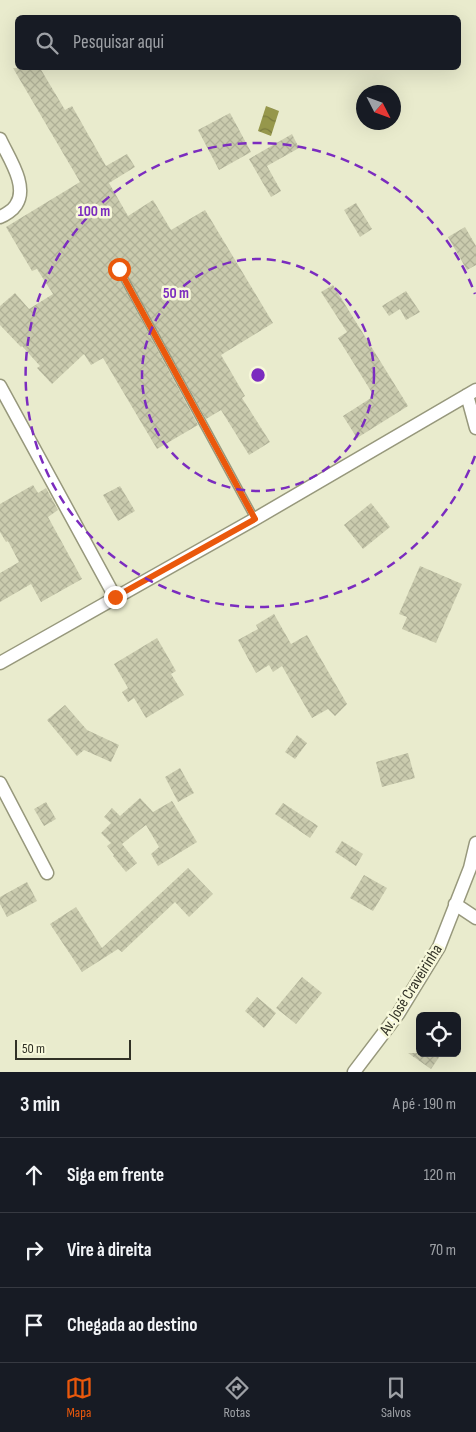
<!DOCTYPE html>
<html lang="pt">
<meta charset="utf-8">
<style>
body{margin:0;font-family:"Sofia Sans Condensed",sans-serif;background:#20242c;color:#f1f3f6}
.controls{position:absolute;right:15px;bottom:15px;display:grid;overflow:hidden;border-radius:8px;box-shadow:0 5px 20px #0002}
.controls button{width:45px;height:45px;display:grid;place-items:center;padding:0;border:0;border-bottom:1px solid #363941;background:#171b24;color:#f1f3f6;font:25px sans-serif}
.compass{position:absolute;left:356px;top:85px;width:45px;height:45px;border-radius:50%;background:#171b24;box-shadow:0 5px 20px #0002;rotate:132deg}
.scale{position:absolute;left:15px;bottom:12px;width:116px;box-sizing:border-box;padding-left:5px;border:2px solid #313126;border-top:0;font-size:14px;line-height:18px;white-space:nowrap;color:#313126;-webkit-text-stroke:4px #f7f8da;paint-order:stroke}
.stop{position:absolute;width:15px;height:15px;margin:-11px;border:4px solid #ea580c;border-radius:50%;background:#fff}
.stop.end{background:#ea580c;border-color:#fff;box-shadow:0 1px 5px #0008}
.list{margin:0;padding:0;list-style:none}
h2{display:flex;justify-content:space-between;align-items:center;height:65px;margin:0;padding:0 20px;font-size:21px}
h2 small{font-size:16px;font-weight:400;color:#9ea1a6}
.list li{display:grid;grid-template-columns:32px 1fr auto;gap:15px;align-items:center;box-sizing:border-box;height:75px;padding:0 20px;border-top:1px solid #363941}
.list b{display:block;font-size:19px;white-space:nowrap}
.list em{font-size:16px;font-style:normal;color:#9ea1a6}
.icon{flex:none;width:28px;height:28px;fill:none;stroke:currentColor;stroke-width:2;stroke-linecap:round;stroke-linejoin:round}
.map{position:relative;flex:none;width:476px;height:1072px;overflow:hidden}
.search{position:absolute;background:#171b24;box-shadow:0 5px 20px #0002;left:15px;right:15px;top:15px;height:55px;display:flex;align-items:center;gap:12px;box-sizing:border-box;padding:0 18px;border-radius:8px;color:#9ea1a6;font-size:19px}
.sheet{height:290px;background:#171b24}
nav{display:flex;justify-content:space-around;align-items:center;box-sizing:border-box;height:70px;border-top:1px solid #363941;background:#171b24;font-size:14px;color:#9ea1a6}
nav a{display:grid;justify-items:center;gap:2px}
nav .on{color:#ea580c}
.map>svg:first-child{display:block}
.water{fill:url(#water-waves)}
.building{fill:url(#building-cross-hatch)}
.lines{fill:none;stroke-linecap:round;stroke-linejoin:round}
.lane-casing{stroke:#97987c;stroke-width:9}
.street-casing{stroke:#97987c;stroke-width:15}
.lane{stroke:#fff;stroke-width:6}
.street{stroke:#fff;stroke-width:12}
.route{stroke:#ea580c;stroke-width:6}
.ring{fill:none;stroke:#7b2cbf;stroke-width:2.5;stroke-dasharray:9 6}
.labels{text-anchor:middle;stroke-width:5;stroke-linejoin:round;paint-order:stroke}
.street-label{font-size:16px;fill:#313126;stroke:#f7f8da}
.centre{fill:#7b2cbf;stroke:#f7f8da;stroke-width:2.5}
.ring-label{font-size:15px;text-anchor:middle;font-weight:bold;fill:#7b2cbf;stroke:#f7f8da;stroke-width:5;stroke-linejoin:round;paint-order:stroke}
</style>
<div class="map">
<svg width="476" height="1072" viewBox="0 0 476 1072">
<defs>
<pattern id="water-waves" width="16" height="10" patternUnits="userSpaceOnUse" patternTransform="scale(1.25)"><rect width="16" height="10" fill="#96974b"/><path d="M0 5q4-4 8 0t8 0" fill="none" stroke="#7b7c3e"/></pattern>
<pattern id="building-cross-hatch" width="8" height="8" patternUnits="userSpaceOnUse" patternTransform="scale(1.25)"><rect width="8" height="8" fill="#cacbae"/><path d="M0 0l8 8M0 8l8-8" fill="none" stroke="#aeaf96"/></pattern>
</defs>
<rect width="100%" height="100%" fill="#e9ebcd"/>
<path class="water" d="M266 106 279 111 271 136 258 131Z"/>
<path class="building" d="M13 68H40L65 110 72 106 106 166 127 154 135 167 109 183 128 216 153 200 171 230 205 210 273 323 221 355 245 396 242 398 270 442 249 455 221 410 206 419 121 265 115 266V271L198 425 157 449 103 358 91 365 84 354 52 384 37 368 40 366 22 346 21 347 0 325V306L15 293 29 309 53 294 37 269 32 271 6 227 80 182Z
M230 113 251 152 219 170 198 130Z
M292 134 299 148 267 166 281 191 271 197 249 159Z
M356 203 372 229 360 237 344 210Z
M465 227 476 246V265L467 270 448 237Z
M333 285 408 406 357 438 343 416 374 396 338 338 347 332 321 292Z
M406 291 420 312 406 320 400 309 389 316 382 306Z
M33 485 38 493 46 488 58 510 48 517 82 579 41 602 31 584 0 602V573L19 562 8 541 6 542 0 532V504Z
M120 486 135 511 118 521 103 495Z
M371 503 390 527 363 549 344 525Z
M420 566 462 584 436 643 402 629 407 617 399 614Z
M274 614 291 644 307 635 347 704 335 716 328 709 312 718 282 666 273 672 269 665 256 673 238 640 258 629 256 625Z
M157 638 176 671 171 674 184 695 146 718 134 698 128 702 122 692 128 688 114 664Z
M65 705 87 730 119 745 111 762 84 750 77 756 47 720Z
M297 735 307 743 295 759 285 752Z
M408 753 415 778 382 787 376 762Z
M180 768 194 793 178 802 165 777Z
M140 798 153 812 172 801 197 842 158 866 151 854 159 847 146 825 122 844 137 863 126 872 113 856 114 855 107 846 111 843 101 833 111 823 104 817 112 808 120 816Z
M46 802 56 819 44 826 34 809Z
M283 803 318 826 310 838 275 814Z
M342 841 363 854 356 866 335 852Z
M188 868 213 894 189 917 175 902 122 952 118 949 82 972 50 924 76 907 102 948Z
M364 875 387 888 373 911 350 898Z
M27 882 37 901 7 917 0 904V897Z
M302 977 322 993 296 1024 276 1008Z
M257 997 276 1013 264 1028 245 1011Z
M408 1053H442L431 1069Z"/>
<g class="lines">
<g class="lane-casing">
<path id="lane" d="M119 269 255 519"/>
</g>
<g class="street-casing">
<path id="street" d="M0 139C8 157 29 186 16 205 13 210 5 215 0 217
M0 386 115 597
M467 395 476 428
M0 663 255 519 476 390
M0 783 47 873
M455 904 476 918
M354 1072 398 1014 439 947 470 868 476 843"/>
</g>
<use href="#lane" class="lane"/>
<use href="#street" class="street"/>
</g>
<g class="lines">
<path class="route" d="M115 597 255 519 119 269"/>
</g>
<g class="ring">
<circle cx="258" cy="375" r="116"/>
<path d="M475 456A232 232 0 1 1 475 294"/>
</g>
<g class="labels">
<g class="street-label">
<text transform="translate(410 989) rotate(-58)" y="6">Av. José Craveirinha</text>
</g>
</g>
<circle cx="258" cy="375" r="8" class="centre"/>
<g class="ring-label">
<text x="94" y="216">100 m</text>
<text x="176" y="298">50 m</text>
</g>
</svg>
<div class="controls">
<button><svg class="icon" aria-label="locate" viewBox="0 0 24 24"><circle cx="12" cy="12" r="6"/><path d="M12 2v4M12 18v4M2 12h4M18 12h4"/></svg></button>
</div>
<svg class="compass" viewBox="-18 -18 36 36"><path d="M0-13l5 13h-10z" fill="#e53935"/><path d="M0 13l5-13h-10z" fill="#9ea1a6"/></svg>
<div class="scale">50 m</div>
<div class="stop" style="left:119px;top:269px"></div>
<div class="stop end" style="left:115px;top:597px"></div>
<div class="search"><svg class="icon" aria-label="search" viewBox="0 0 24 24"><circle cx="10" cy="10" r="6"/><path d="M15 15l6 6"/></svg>Pesquisar aqui</div>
</div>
<section class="sheet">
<h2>3 min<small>A pé · 190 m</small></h2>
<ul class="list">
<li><svg class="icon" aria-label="ahead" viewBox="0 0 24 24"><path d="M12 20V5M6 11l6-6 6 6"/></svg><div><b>Siga em frente</b></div><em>120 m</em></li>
<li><svg class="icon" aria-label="right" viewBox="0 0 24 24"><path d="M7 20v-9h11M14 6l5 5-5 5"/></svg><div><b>Vire à direita</b></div><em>70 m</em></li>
<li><svg class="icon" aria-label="arrive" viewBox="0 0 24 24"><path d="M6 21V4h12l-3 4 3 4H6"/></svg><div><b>Chegada ao destino</b></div></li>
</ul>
</section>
<nav>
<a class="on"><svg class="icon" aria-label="map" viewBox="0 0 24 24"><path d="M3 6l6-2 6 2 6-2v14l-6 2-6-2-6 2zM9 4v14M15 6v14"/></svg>Mapa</a>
<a><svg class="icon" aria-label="directions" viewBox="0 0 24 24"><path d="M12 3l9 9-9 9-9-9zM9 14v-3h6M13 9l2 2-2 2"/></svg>Rotas</a>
<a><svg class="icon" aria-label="saved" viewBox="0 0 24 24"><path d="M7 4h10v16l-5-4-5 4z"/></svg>Salvos</a>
</nav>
